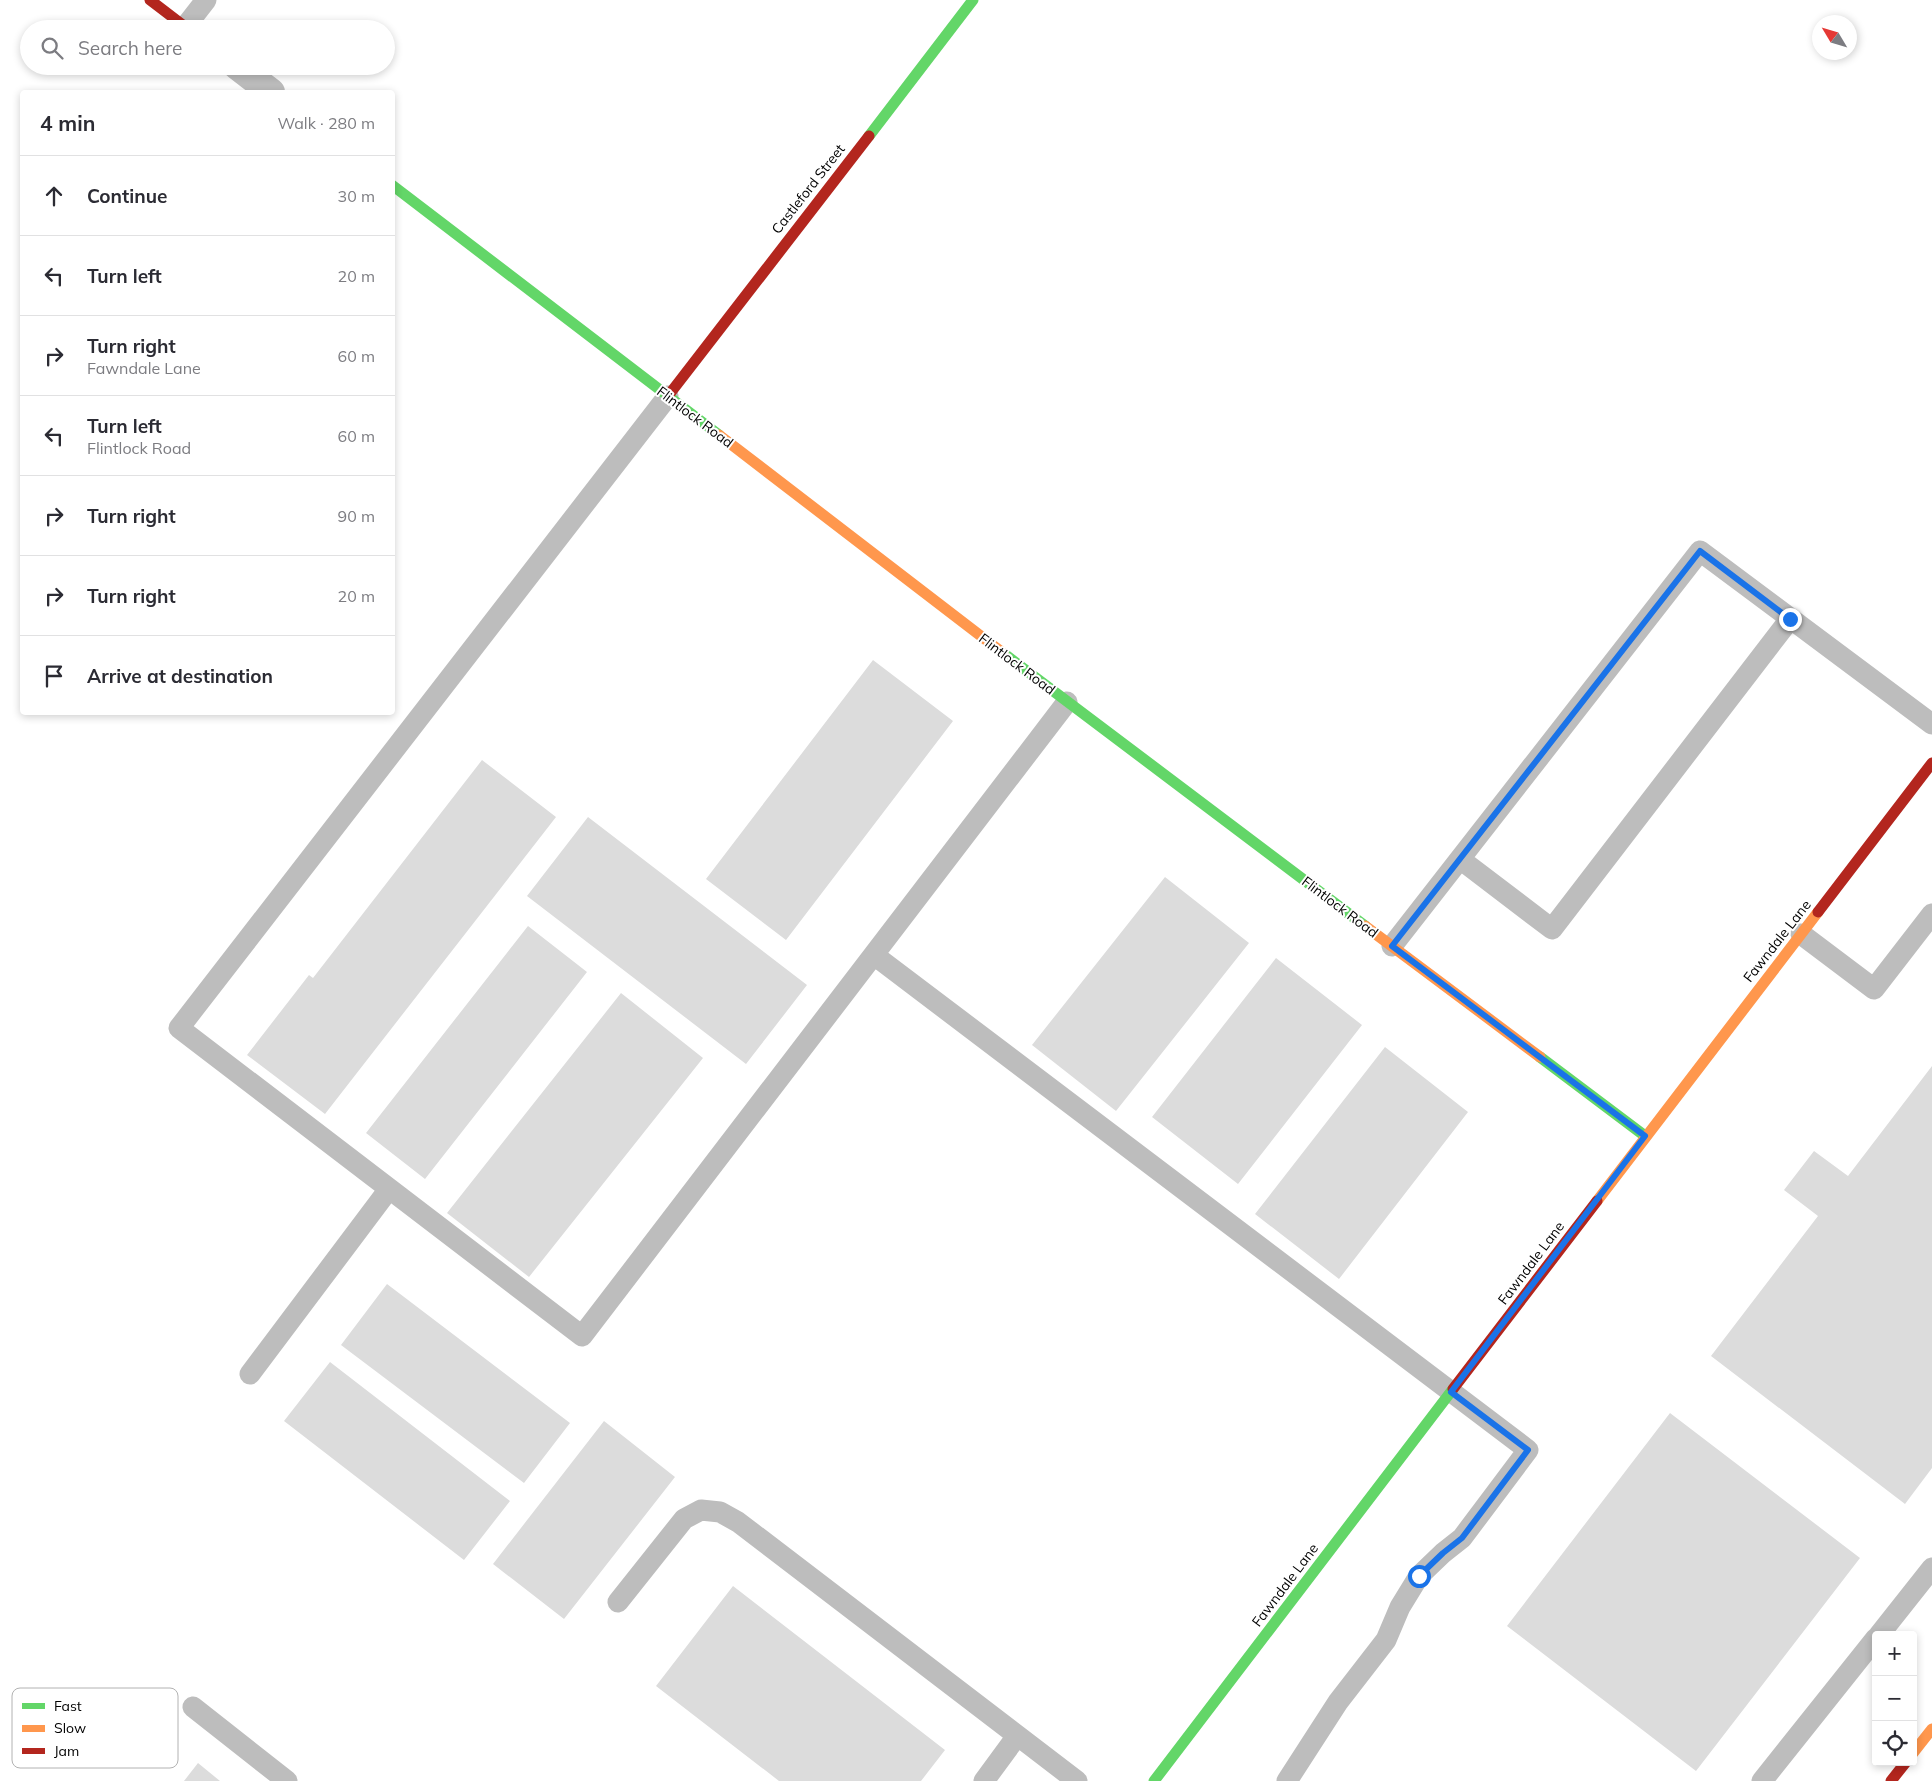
<!DOCTYPE html>
<meta charset="utf-8">
<style>
body{margin:0;font-family:Mulish,sans-serif;background:#f7f7f7;color:#2b2b33}
.controls{position:absolute;right:15px;bottom:15px;display:grid;overflow:hidden;border-radius:5px;box-shadow:0 2px 8px #0003}
.controls button{width:45px;height:45px;display:grid;place-items:center;padding:0;border:0;border-bottom:1px solid #e1e1e2;background:#fff;color:#2b2b33;font:25px sans-serif}
.compass{position:absolute;left:1812px;top:15px;width:45px;height:45px;border-radius:50%;background:#fff;box-shadow:0 2px 8px #0003;rotate:308deg}
.stop{position:absolute;width:15px;height:15px;margin:-11px;border:4px solid #1a73e8;border-radius:50%;background:#fff}
.stop.end{background:#1a73e8;border-color:#fff;box-shadow:0 1px 5px #0008}
.list{margin:0;padding:0;list-style:none}
h2{display:flex;justify-content:space-between;align-items:center;height:65px;margin:0;padding:0 20px;font-size:21px}
h2 small{font-size:16px;font-weight:400;color:#7c7c81}
.list li{display:grid;grid-template-columns:32px 1fr auto;gap:15px;align-items:center;box-sizing:border-box;height:80px;padding:0 20px;border-top:1px solid #e1e1e2}
.list b{display:block;font-size:19px;white-space:nowrap}
.list p{margin:0;font-size:16px;white-space:nowrap;color:#7c7c81}
.list em{font-size:16px;font-style:normal;color:#7c7c81}
.icon{flex:none;width:28px;height:28px;fill:none;stroke:currentColor;stroke-width:2;stroke-linecap:round;stroke-linejoin:round}
.map{position:relative;flex:none;width:1932px;height:1781px;overflow:hidden}
.search{position:absolute;background:#fff;box-shadow:0 2px 8px #0003;left:20px;top:20px;width:375px;height:55px;display:flex;align-items:center;gap:12px;box-sizing:border-box;padding:0 18px;border-radius:28px;color:#7c7c81;font-size:19px}
.panel{position:absolute;background:#fff;box-shadow:0 2px 8px #0003;left:20px;top:90px;width:375px;height:625px;border-radius:5px}
.map>svg:first-child{display:block}
.building{fill:#dcdcdc}
.lines{fill:none;stroke-linecap:round;stroke-linejoin:round}
.lane{stroke:#bdbdbd;stroke-width:21}
.street{stroke:#bdbdbd;stroke-width:28}
.fast{stroke:#63d668;stroke-width:11}
.slow{stroke:#ff974d;stroke-width:11}
.jam{stroke:#b3261e;stroke-width:11}
.route{stroke:#1a73e8;stroke-width:6}
.labels{text-anchor:middle;stroke-width:4;stroke-linejoin:round;paint-order:stroke}
.street-label{font-size:14px;fill:#000;stroke:#fff}
.key{fill:#fff;stroke:#b2b2b2;stroke-width:1}
.key-label{font-size:14px;fill:#000}
</style>
<div class="map">
<svg width="1932" height="1781" viewBox="0 0 1932 1781">
<rect width="100%" height="100%" fill="#fff"/>
<path class="building" d="M873 660 953 721 786 940 706 879Z
M482 760 556 817 325 1114 247 1055 309 975 313 978Z
M588 817 807 985 746 1064 527 896Z
M1165 877 1249 943 1116 1111 1032 1045Z
M528 926 587 972 425 1179 366 1133Z
M1276 958 1362 1025 1238 1184 1152 1117Z
M621 993 703 1058 529 1277 447 1213Z
M1385 1047 1468 1112 1339 1279 1255 1214Z
M1932 1066V1468L1905 1504 1711 1356 1818 1216 1784 1190 1814 1151 1848 1176Z
M387 1284 570 1423 524 1483 341 1345Z
M330 1362 510 1501 464 1560 284 1421Z
M1670 1413 1860 1558 1696 1771 1507 1626Z
M604 1421 675 1477 564 1619 493 1564Z
M733 1586 945 1750 921 1781H779L656 1686Z
M198 1763 220 1781H184Z"/>
<g class="lines">
<path class="lane" d="M185 27 206 0
M668 396 179 1028 582 1336 1067 702
M1460 859 1552 929 1790 619
M1801 934 1874 989 1932 914
M1392 946 1700 551 1932 724
M874 955 1528 1450 1462 1538 1443 1553 1419 1576 1400 1607 1386 1640 1338 1702 1287 1781
M250 1374 389 1189
M618 1602 684 1519 701 1510 720 1512 738 1522 1077 1781
M1879 1635 1932 1568
M193 1707 287 1781
M984 1781 1017 1736
M1762 1781 1876 1638"/>
<path class="street" d="M237 66 271 92"/>
<path class="fast" d="M869 136 973 0
M392 185 719 435
M1003 653 1365 926
M1540 1057 1645 1136
M1154 1781 1453 1389"/>
<path class="slow" d="M719 435 1003 653
M1365 926 1540 1057
M1597 1201 1818 912
M1913 1753 1932 1729"/>
<path class="jam" d="M150 0 188 29
M668 396 869 136
M1818 912 1932 763
M1453 1389 1597 1201
M1891 1781 1906 1762"/>
</g>
<g class="lines">
<path class="route" d="M1419 1576 1443 1553 1462 1538 1528 1450 1451 1392 1645 1136 1392 946 1700 551 1790 619"/>
</g>
<g class="labels">
<g class="street-label">
<text transform="translate(808 189) rotate(-52)" y="5">Castleford Street</text>
<text transform="translate(695 417) rotate(37)" y="5">Flintlock Road</text>
<text transform="translate(1017 664) rotate(37)" y="5">Flintlock Road</text>
<text transform="translate(1340 907) rotate(37)" y="5">Flintlock Road</text>
<text transform="translate(1777 941) rotate(-52)" y="5">Fawndale Lane</text>
<text transform="translate(1531 1263) rotate(-53)" y="5">Fawndale Lane</text>
<text transform="translate(1285 1585) rotate(-53)" y="5">Fawndale Lane</text>
</g>
</g>
<rect x="12" y="1688" width="166" height="80" rx="8" class="key"/>
<rect x="22" y="1703" width="23" height="6" fill="#63d668"/>
<rect x="22" y="1725" width="23" height="7" fill="#ff974d"/>
<rect x="22" y="1748" width="23" height="6" fill="#b3261e"/>
<g class="key-label">
<text x="54" y="1711">Fast</text>
<text x="54" y="1733">Slow</text>
<text x="54" y="1756">Jam</text>
</g>
</svg>
<div class="controls">
<button>+</button>
<button>−</button>
<button><svg class="icon" aria-label="locate" viewBox="0 0 24 24"><circle cx="12" cy="12" r="6"/><path d="M12 2v4M12 18v4M2 12h4M18 12h4"/></svg></button>
</div>
<svg class="compass" viewBox="-18 -18 36 36"><path d="M0-13l5 13h-10z" fill="#e53935"/><path d="M0 13l5-13h-10z" fill="#7c7c81"/></svg>
<div class="stop" style="left:1419px;top:1576px"></div>
<div class="stop end" style="left:1790px;top:619px"></div>
<div class="search"><svg class="icon" aria-label="search" viewBox="0 0 24 24"><circle cx="10" cy="10" r="6"/><path d="M15 15l6 6"/></svg>Search here</div>
<section class="panel">
<h2>4 min<small>Walk · 280 m</small></h2>
<ul class="list">
<li><svg class="icon" aria-label="ahead" viewBox="0 0 24 24"><path d="M12 20V5M6 11l6-6 6 6"/></svg><div><b>Continue</b></div><em>30 m</em></li>
<li><svg class="icon" aria-label="left" viewBox="0 0 24 24"><path d="M17 20v-9H6M10 6l-5 5 5 5"/></svg><div><b>Turn left</b></div><em>20 m</em></li>
<li><svg class="icon" aria-label="right" viewBox="0 0 24 24"><path d="M7 20v-9h11M14 6l5 5-5 5"/></svg><div><b>Turn right</b><p>Fawndale Lane</p></div><em>60 m</em></li>
<li><svg class="icon" aria-label="left" viewBox="0 0 24 24"><path d="M17 20v-9H6M10 6l-5 5 5 5"/></svg><div><b>Turn left</b><p>Flintlock Road</p></div><em>60 m</em></li>
<li><svg class="icon" aria-label="right" viewBox="0 0 24 24"><path d="M7 20v-9h11M14 6l5 5-5 5"/></svg><div><b>Turn right</b></div><em>90 m</em></li>
<li><svg class="icon" aria-label="right" viewBox="0 0 24 24"><path d="M7 20v-9h11M14 6l5 5-5 5"/></svg><div><b>Turn right</b></div><em>20 m</em></li>
<li><svg class="icon" aria-label="arrive" viewBox="0 0 24 24"><path d="M6 21V4h12l-3 4 3 4H6"/></svg><div><b>Arrive at destination</b></div></li>
</ul>
</section>
</div>
